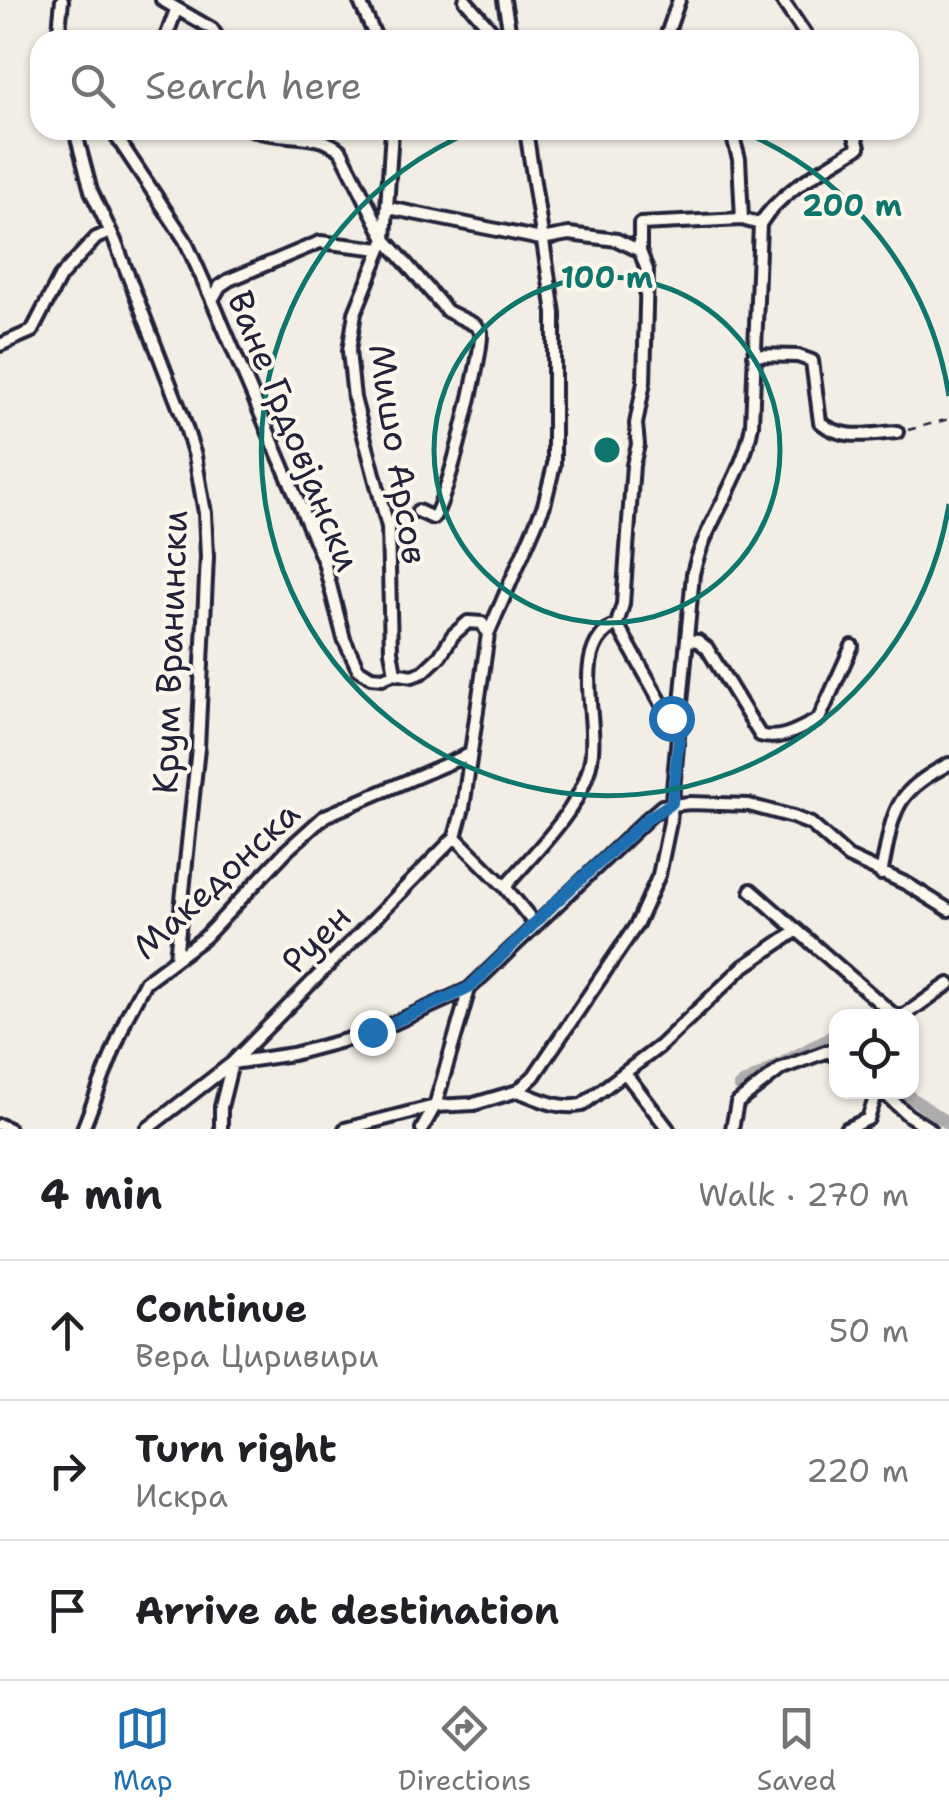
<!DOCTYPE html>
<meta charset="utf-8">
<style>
body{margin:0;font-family:"Shantell Sans",sans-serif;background:#f2f2f2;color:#202124}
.controls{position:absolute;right:30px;bottom:30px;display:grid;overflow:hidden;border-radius:20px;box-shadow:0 2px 8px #0004}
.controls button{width:90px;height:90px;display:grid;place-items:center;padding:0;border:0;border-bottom:2px solid #e0e0e0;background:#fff;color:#202124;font:50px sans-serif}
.stop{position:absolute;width:30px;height:30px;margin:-22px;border:8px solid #1f6fb2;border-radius:50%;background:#fff}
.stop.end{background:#1f6fb2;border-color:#fff;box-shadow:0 2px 10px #0008}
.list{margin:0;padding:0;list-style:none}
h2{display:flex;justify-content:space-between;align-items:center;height:130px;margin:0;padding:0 40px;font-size:42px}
h2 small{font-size:32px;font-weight:400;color:#757577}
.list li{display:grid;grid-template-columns:65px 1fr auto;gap:30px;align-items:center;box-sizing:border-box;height:140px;padding:0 40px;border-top:2px solid #e0e0e0}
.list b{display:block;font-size:38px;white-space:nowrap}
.list p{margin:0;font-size:32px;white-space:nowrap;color:#757577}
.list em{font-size:32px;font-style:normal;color:#757577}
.icon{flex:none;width:55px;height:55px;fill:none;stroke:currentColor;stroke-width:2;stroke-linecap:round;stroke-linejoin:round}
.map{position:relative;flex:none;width:949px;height:1129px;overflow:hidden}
.search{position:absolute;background:#fff;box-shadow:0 2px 8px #0004;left:30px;right:30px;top:30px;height:110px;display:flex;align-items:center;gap:25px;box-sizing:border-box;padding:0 35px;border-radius:30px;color:#757577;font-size:38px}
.sheet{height:550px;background:#fff}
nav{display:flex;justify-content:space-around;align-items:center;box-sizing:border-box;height:140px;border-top:2px solid #e0e0e0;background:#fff;font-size:28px;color:#757577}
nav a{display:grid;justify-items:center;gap:5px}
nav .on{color:#1f6fb2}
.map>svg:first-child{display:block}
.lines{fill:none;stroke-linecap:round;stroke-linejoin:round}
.canal{stroke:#aeabad;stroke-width:12}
.street-casing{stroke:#22223b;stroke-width:18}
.path{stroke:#22223b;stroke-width:2.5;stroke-dasharray:8 8;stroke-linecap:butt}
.street{stroke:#fbf7ec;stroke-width:10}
.route{stroke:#1f6fb2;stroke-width:12}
.ring{fill:none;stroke:#0f766e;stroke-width:5}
.labels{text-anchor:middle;stroke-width:8;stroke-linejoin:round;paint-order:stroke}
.street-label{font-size:35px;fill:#22223b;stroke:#fbf7ec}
.centre{fill:#0f766e;stroke:#fbf7ec;stroke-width:5}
.ring-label{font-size:30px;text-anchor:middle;font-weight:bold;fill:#0f766e;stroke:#fbf7ec;stroke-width:8;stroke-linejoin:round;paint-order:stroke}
</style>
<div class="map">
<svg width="949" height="1129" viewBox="0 0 949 1129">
<rect width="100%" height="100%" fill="#f2eee5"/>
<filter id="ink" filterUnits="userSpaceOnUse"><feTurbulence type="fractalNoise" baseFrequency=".01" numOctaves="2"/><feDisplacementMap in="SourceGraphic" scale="20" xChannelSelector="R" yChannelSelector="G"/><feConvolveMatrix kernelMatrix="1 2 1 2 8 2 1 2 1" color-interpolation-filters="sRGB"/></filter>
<g filter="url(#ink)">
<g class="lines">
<path class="canal" d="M739 1086 836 1034
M903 1092 949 1124"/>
<g class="street-casing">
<path id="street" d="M162 0 212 29 219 40
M359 0 377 40
M465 0 500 40
M504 0 511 40
M782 0 809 40
M58 40 62 0
M165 40 176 10
M665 40 679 0
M75 130 91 191 115 241 182 415 195 456 205 513 207 557 198 748 176 958
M112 130 185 240 212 300 324 562 344 639 358 669 371 677 383 678 395 673 412 676 423 672 440 656 453 635 468 622 482 623 488 634
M253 130C281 140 318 131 341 151L385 239 447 311 475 325 481 332C483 354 446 505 433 518L418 511
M392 130 385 239 355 313 349 351 354 398 388 527 391 651 395 673
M731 130 739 159 742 219
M389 208 541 239 569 234 617 240 640 251
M760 224C781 190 826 168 859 147L853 130
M212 300 220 286 229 280 320 242 381 249
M0 345 32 331 60 277 96 238 110 232
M754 355 798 356 812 361 820 422C843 441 869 434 897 432
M617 624 677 731
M687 640 698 641 707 648 760 735C780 742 801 728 819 719L852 646
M455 837 505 887 535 924
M881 874C894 813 890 794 949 764
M505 887C536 850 582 809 591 760 599 718 569 647 617 624L623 604 633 465 638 445 636 424 644 382 647 270 640 251V224L742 219 760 224
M751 890 894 1015 902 1016C918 1007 933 994 949 984
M625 1073 668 1129
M518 1091C539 1099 559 1110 582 1105L660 1046 743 967 796 931
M883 1092 908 1115 930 1129
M0 1125 9 1129
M83 1129 127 1016 145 982 205 937 286 851 325 816 470 754
M147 1129 232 1063 455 837 463 808 488 634 544 505 554 465V313L526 130
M221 1129V1107L232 1063 293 1054 372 1033 469 989 648 818 662 806 690 803 749 805 793 817 811 824 848 857 907 884 949 910
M345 1129 435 1106 474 1104 518 1091 534 1076 637 924 659 875 670 822 693 574C705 521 743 479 752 425L760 224
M422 1129 435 1106 469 989
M732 1129 737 1103 782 1068 828 1051 836 1057
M846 1129 868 1119 877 1092"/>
</g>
<path class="path" d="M908 430 949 419"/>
<use href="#street" class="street"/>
</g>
</g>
<g class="lines" filter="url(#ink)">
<path class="route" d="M372 1032 469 988 558 900 648 818 672 803 679 737 671 718"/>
</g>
<g class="ring">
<circle cx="607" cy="450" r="173"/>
<path d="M949 504A346 346 0 1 1 475 130M739 130A346 346 0 0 1 949 396"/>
</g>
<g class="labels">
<g class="street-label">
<text transform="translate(294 431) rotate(68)" y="12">Ване Грдовјански</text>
<text transform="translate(398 454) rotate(81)" y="12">Мишо Арсов</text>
<text transform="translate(170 652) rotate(-88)" y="12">Крум Вранински</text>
<text transform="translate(216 880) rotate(-43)" y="12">Македонска</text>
<text transform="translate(316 939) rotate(-45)" y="12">Руен</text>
</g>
</g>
<circle cx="607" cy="450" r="15" class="centre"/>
<g class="ring-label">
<text x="852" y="216">200 m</text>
<text x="607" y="288">100 m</text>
</g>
</svg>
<div class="controls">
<button><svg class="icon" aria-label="locate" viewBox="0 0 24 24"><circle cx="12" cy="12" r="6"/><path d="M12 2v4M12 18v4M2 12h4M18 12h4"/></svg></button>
</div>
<div class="stop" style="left:671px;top:718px"></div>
<div class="stop end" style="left:372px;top:1032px"></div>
<div class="search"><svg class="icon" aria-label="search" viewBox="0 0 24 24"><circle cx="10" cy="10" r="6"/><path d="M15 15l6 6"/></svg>Search here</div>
</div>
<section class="sheet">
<h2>4 min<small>Walk · 270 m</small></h2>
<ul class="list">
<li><svg class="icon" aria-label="ahead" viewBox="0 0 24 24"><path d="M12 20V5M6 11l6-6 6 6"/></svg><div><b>Continue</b><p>Вера Циривири</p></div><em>50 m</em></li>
<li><svg class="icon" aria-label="right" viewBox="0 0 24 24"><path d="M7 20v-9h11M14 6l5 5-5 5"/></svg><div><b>Turn right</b><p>Искра</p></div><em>220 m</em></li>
<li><svg class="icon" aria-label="arrive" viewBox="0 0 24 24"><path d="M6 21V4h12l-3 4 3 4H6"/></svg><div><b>Arrive at destination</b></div></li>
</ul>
</section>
<nav>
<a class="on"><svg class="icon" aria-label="map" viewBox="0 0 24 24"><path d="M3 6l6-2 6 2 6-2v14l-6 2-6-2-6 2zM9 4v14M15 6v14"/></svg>Map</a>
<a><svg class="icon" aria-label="directions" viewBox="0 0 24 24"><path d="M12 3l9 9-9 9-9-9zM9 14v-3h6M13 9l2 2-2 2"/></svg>Directions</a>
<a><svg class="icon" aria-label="saved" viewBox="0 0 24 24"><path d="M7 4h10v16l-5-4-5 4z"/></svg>Saved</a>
</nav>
